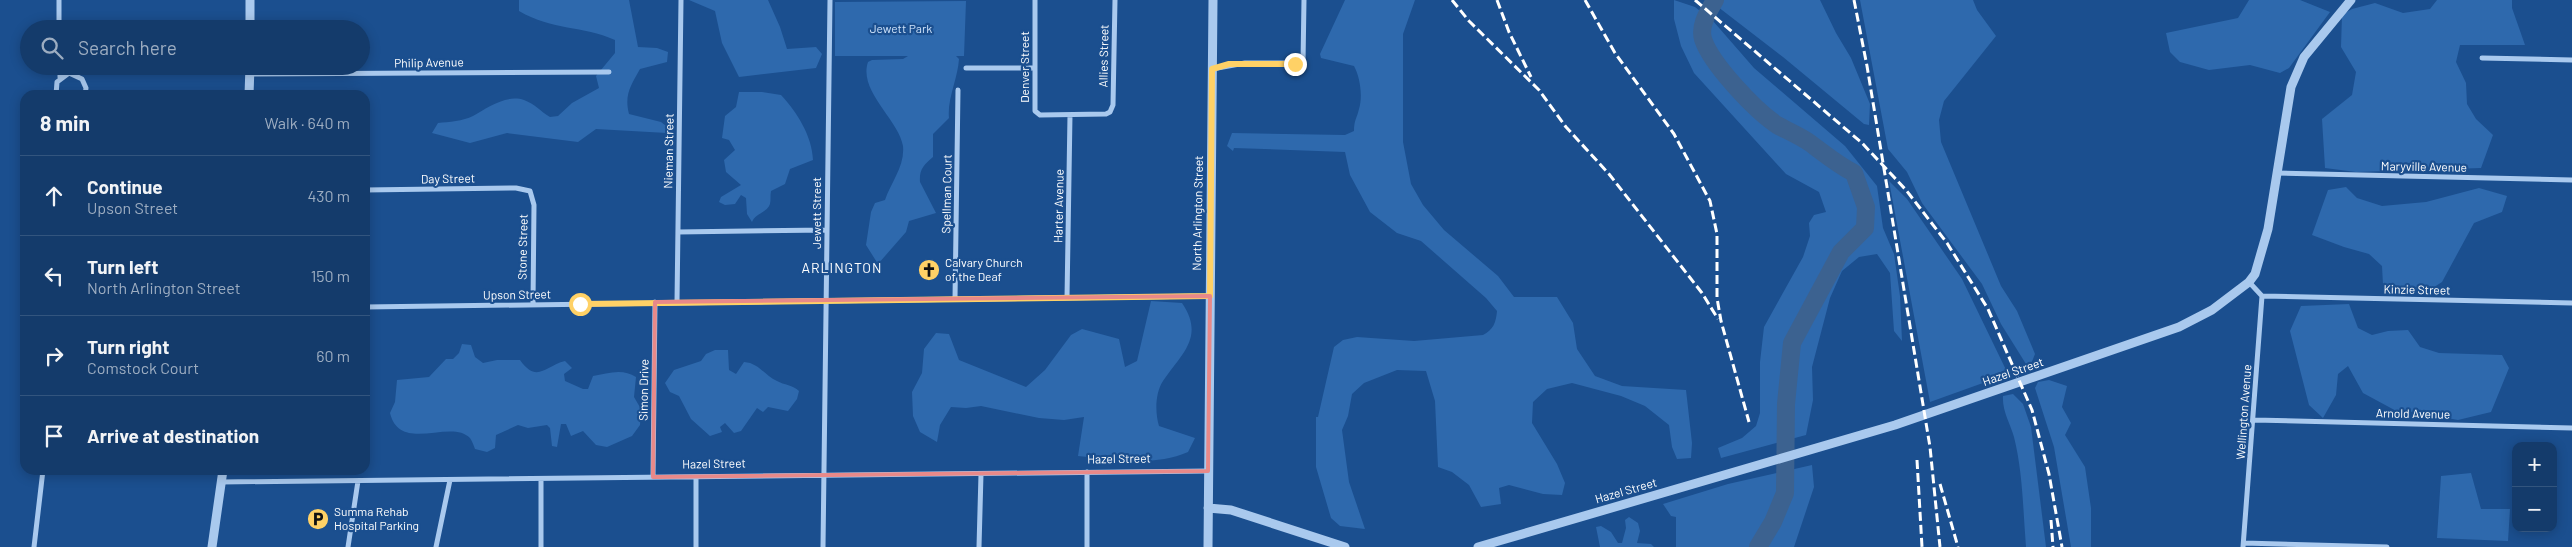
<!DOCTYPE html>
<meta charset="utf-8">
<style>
body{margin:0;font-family:Barlow,sans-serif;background:#1d4271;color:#f1f3f6}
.controls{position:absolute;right:15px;bottom:15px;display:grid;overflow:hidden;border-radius:10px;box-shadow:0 2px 12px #0003}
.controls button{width:45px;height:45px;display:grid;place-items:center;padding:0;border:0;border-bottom:1px solid #33557e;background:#143b6b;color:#f1f3f6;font:25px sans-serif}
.stop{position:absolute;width:15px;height:15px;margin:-11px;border:4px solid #ffd166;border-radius:50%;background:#fff}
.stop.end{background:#ffd166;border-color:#fff;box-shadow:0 1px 5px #0008}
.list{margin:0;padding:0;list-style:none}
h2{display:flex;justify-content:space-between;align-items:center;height:65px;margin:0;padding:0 20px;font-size:21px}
h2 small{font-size:16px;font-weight:400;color:#9dadc1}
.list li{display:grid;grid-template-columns:32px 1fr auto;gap:15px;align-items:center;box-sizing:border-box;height:80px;padding:0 20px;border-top:1px solid #33557e}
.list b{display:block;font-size:19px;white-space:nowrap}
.list p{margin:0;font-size:16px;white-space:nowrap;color:#9dadc1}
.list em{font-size:16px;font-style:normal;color:#9dadc1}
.icon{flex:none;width:28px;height:28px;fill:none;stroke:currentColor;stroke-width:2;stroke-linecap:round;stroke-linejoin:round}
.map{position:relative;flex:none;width:2572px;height:547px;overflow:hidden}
.search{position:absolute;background:#143b6b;box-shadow:0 2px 12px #0003;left:20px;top:20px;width:350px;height:55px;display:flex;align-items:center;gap:12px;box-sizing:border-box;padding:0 18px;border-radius:28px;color:#9dadc1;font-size:19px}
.panel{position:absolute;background:#143b6b;box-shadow:0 2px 12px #0003;left:20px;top:90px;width:350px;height:385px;border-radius:15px}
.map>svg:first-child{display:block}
.green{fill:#2e69ad}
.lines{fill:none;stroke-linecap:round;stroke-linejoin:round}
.river{stroke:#3c6290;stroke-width:18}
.minor{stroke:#a9c9ee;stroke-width:5}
.tertiary{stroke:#a9c9ee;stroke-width:9}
.rail{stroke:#fff;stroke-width:3;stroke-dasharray:9 4;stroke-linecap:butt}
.route{stroke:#ffd166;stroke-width:6}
.marked{fill:none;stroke:#e88989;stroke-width:4;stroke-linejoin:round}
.labels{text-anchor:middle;stroke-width:4.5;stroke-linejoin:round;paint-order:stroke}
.park-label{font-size:12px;fill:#cfe3fa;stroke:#1b4f8f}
.street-label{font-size:12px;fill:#fff;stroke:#1b4f8f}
.poi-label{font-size:12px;fill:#fff;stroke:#1b4f8f;text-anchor:start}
.neighbourhood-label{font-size:14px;letter-spacing:1px;fill:#fff;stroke:#1b4f8f}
</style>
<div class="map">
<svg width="2572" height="547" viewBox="0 0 2572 547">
<rect width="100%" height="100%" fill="#1b4f8f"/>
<path class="green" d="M519 0H629L638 47 657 48 668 52 667 62 640 69C631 85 624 95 629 114L661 122 670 129 667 133 596 129 578 142 507 133 470 143 432 133 438 123C449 122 463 121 473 116 487 108 506 94 524 100 535 104 540 111 550 117L558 116 572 103 599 88 596 76 615 53V40C582 25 553 31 519 11Z
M689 0H768L780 27 787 49 816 47 822 54 816 68 739 77 722 43 715 11Z
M1345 0H1415L1403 34V142L1411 184 1423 205 1444 230 1498 276 1514 297H1557L1573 323 1577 349 1595 376 1622 386 1686 390 1692 443 1691 458 1677 459 1672 447 1669 425 1645 406 1621 396 1572 383 1547 389 1533 402 1532 423 1557 464 1565 483 1562 495 1543 494 1509 485 1499 488 1501 504 1481 507 1469 485 1452 472 1438 467 1435 401 1426 371 1397 370 1364 383 1352 394 1348 416 1342 430 1349 482 1365 529 1340 526 1331 518 1316 467V417H1318L1334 347 1343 340 1357 337 1414 341 1483 335C1493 330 1496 323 1497 311L1486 298 1421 241 1397 233 1370 212 1350 175 1345 152 1234 148 1233 151 1227 146 1232 133 1345 135 1354 131C1354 120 1357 118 1359 109 1363 96 1360 77 1354 66L1321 58 1320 54Z
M1674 0 1695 7 1713 21 1754 68 1845 146 1877 186 1883 228 1894 254 1900 296 1902 341 1894 331 1890 273 1877 254 1859 257 1842 271 1830 298 1812 367 1813 400 1806 435 1721 458 1718 448 1742 438 1756 426 1760 413V362L1764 327 1803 257 1810 236 1809 223 1814 215 1826 212 1819 192 1786 174 1694 73 1681 46 1674 19Z
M1709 0H1820L1836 33 1851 58 1870 104 1869 125 1864 124 1783 57Z
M1860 0H1973L1977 10 1996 36 1944 101 1939 120 1941 142 2001 286 2017 311 2035 354 2031 364H2026L2001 324 1982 284 1922 203 1907 172 1888 149Z
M2249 0H2300L2330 12 2289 68 2280 73 2250 65 2209 70 2180 62 2170 52 2166 33 2238 18Z
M2437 0H2512V8L2525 45H2460L2456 62 2466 83 2467 104 2476 119 2493 135 2481 168 2356 172 2325 168 2322 119 2352 95 2356 72 2341 47 2342 15 2352 9 2375 3 2403 13 2430 9Z
M966 1 964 56H956L959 59C958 78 947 99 949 118L933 134V157C924 165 919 169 920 182L936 213 909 221 906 232 878 264 866 245 871 212 875 203 885 200C891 182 905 166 903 146 899 120 858 91 868 62L872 60 903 59 908 56H835V2Z
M739 92H762L781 95C797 112 812 136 813 160L790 169 785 184 771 191C770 195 771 200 770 204 767 213 755 213 752 222L747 214 746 198 741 195 735 204 725 205 719 202 721 197 741 185 726 172 724 160 735 150 729 140 722 138 725 116 736 107Z
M1889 181 1907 199 1962 279 2008 374 1930 402Z
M2346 187 2357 198 2382 206 2426 202 2479 188 2507 196 2502 212 2474 223 2442 282 2428 291 2383 285 2382 266 2369 254 2344 247 2312 235 2328 190Z
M1151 301 1182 303C1205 337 1182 353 1163 381 1155 393 1155 413 1159 426L1195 438 1188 452C1154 467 1114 459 1078 456L1084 417 1064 420 1039 418 981 406 966 408 951 407 940 425 937 442 920 432 913 416 912 392 922 373 924 349 936 333 949 334 959 360 1026 387 1045 370 1071 335 1082 329 1119 339 1125 367 1137 361Z
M2349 304 2358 328 2372 335 2388 331 2408 330 2420 347 2439 353 2502 355 2509 368 2491 412 2458 420 2407 411 2400 413 2363 393 2348 366 2338 374 2336 395 2323 418 2309 405 2290 331 2301 306Z
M462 344 471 345 475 357 483 363 497 360H520C537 384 545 366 565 361L572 368 564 374 565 381 583 389H588L593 376C608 373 623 368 636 377L634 397 641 409 640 425 632 436 607 447 596 445 583 431 571 436 566 424H561L557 447 552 446 550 428 547 425 528 428 518 425 496 435 495 448 487 452 475 449C474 446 472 441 470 438 451 418 400 454 390 413L395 402 397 380 429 377 446 359H453L459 353Z
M715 350H728L729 370 736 374 744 362C759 363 764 375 777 381 784 385 793 385 799 391L797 399 788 411 768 407 763 412 757 408 741 431 734 433 725 423 720 427 722 432 710 436 691 419 679 396 670 392 665 383 674 370 701 361 706 354Z
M2049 380 2067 386 2062 407 2071 423 2065 435 2085 467 2091 508V547H2071L2054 447 2035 388 2038 382Z
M2013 394 2023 404 2031 427 2046 547H2026C2023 511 2023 473 2014 437 2010 423 2002 411 2003 396Z
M1812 465 1814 487 1794 547H1676V517L1671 516 1663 504 1728 484Z
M2471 473 2481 509H2510L2508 541 2437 538 2441 476Z
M1629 517 1638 523 1640 531 1637 543 1651 544 1654 547H1600L1596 527 1601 526 1611 532 1618 543H1622L1626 528 1625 520Z"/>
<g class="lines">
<path class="river" d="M1715 0C1709 11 1699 25 1703 39 1711 64 1755 110 1777 125 1788 131 1800 136 1810 143 1825 154 1838 165 1854 173L1866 207 1865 228 1841 252 1792 343 1786 404 1785 493 1773 522 1758 547"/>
<path class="minor" d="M59 0V29
M1035 0V111L1040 115 1106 114 1110 112 1113 105 1115 0
M2482 58 2572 60
M60 66V77
M966 68H1035
M1212 69 1245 63H1303L1304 0
M250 74 609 72
M56 95 57 82 69 73 82 79 86 88 85 95
M2276 173 2572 180
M365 190 516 188 530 191 534 205 533 304
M678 232 827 230
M2262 296 2572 303
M1067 298 1070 115
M955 299 958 90
M677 302 681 0
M365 307 1210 296
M2254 420 2572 428
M653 477 655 302
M221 482 1208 471
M2244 543 2387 547
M34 547 43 470
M348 547 358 481
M436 547 450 480
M541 547V479
M696 547V477
M823 547 830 0
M979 547 981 474
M1087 547V472
M2243 547 2262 296 2249 282"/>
<path class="tertiary" d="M250 29V0
M249 95 250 66
M1208 508 1231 510 1345 547
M212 547 223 470
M1208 547 1213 0
M1478 547 1895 425 2179 327 2212 310 2249 282 2255 274 2268 229 2291 87 2304 57 2351 0"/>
<path class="rail" d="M1452 0 1469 21 1539 90 1566 127 1609 174 1702 293 1718 319
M1497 0 1509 32 1531 77
M1585 0 1615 53 1674 134 1710 201 1717 234V298L1721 321 1749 422
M1695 0 1862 143 1906 190 1947 243 1988 309 2032 410 2049 474 2062 547
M1854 0 1867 66 1930 447 1940 547
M1917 460 1922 547
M1940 484 1958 547
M2051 520 2053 547"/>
</g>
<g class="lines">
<path class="route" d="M580 304 1210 296 1212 69 1229 64H1295"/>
</g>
<path class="marked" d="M1210 296 1208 471 653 477 655 302Z"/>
<defs>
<g id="church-disc" transform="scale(1.125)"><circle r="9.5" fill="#ffd166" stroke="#1b4f8f"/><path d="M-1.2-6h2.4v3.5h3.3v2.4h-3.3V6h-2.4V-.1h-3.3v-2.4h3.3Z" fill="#111"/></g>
<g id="parking-disc" transform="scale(1.125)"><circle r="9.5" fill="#ffd166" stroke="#1b4f8f"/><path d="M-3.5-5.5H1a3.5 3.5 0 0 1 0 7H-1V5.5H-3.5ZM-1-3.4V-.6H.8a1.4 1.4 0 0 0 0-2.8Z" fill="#111"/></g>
</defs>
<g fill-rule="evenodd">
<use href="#church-disc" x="929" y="270"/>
<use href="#parking-disc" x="318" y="519"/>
</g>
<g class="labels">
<g class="park-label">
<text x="901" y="33">Jewett Park</text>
</g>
<g class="street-label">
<text transform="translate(1104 56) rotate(-89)" y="4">Allies Street</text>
<text transform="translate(429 63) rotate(-1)" y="4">Philip Avenue</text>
<text transform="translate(1025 67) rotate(-90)" y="4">Denver Street</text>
<text transform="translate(669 151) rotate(-89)" y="4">Nieman Street</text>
<text transform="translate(2424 167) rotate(1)" y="4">Maryville Avenue</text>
<text transform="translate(448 179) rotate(-1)" y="4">Day Street</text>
<text transform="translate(947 194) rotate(-89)" y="4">Spellman Court</text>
<text transform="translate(1059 206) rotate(-89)" y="4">Harter Avenue</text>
<text transform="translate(817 213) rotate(-90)" y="4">Jewett Street</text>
<text transform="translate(1198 213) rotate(-89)" y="4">North Arlington Street</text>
<text transform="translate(523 247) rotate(-89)" y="4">Stone Street</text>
<text transform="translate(2417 290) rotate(1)" y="4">Kinzie Street</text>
<text transform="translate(517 295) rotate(-1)" y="4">Upson Street</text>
<text transform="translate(2013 372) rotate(-19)" y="4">Hazel Street</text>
<text transform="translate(644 390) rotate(-89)" y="4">Simon Drive</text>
<text transform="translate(2244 412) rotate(-86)" y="4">Wellington Avenue</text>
<text transform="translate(2413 414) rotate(1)" y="4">Arnold Avenue</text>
<text transform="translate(1119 459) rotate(-1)" y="4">Hazel Street</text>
<text transform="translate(714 464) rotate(-1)" y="4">Hazel Street</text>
<text transform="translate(1626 491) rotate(-16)" y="4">Hazel Street</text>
</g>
<g class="poi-label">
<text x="945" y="267">Calvary Church<tspan x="945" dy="14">of the Deaf</tspan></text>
<text x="334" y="516">Summa Rehab<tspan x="334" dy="14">Hospital Parking</tspan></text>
</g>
<g class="neighbourhood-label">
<text x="842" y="273">ARLINGTON</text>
</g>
</g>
</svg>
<div class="controls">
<button>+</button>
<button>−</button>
</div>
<div class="stop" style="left:580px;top:304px"></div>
<div class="stop end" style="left:1295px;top:64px"></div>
<div class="search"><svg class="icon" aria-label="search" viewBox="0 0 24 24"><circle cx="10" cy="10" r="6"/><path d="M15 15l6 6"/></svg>Search here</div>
<section class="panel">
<h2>8 min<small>Walk · 640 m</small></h2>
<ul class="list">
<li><svg class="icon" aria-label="ahead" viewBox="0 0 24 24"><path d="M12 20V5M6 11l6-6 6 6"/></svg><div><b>Continue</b><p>Upson Street</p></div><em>430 m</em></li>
<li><svg class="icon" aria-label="left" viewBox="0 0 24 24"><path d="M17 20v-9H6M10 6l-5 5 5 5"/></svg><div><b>Turn left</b><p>North Arlington Street</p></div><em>150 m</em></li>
<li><svg class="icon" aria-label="right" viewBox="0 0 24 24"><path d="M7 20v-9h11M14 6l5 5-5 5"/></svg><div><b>Turn right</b><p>Comstock Court</p></div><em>60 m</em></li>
<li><svg class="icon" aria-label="arrive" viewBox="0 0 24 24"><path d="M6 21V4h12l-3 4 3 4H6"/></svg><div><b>Arrive at destination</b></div></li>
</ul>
</section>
</div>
